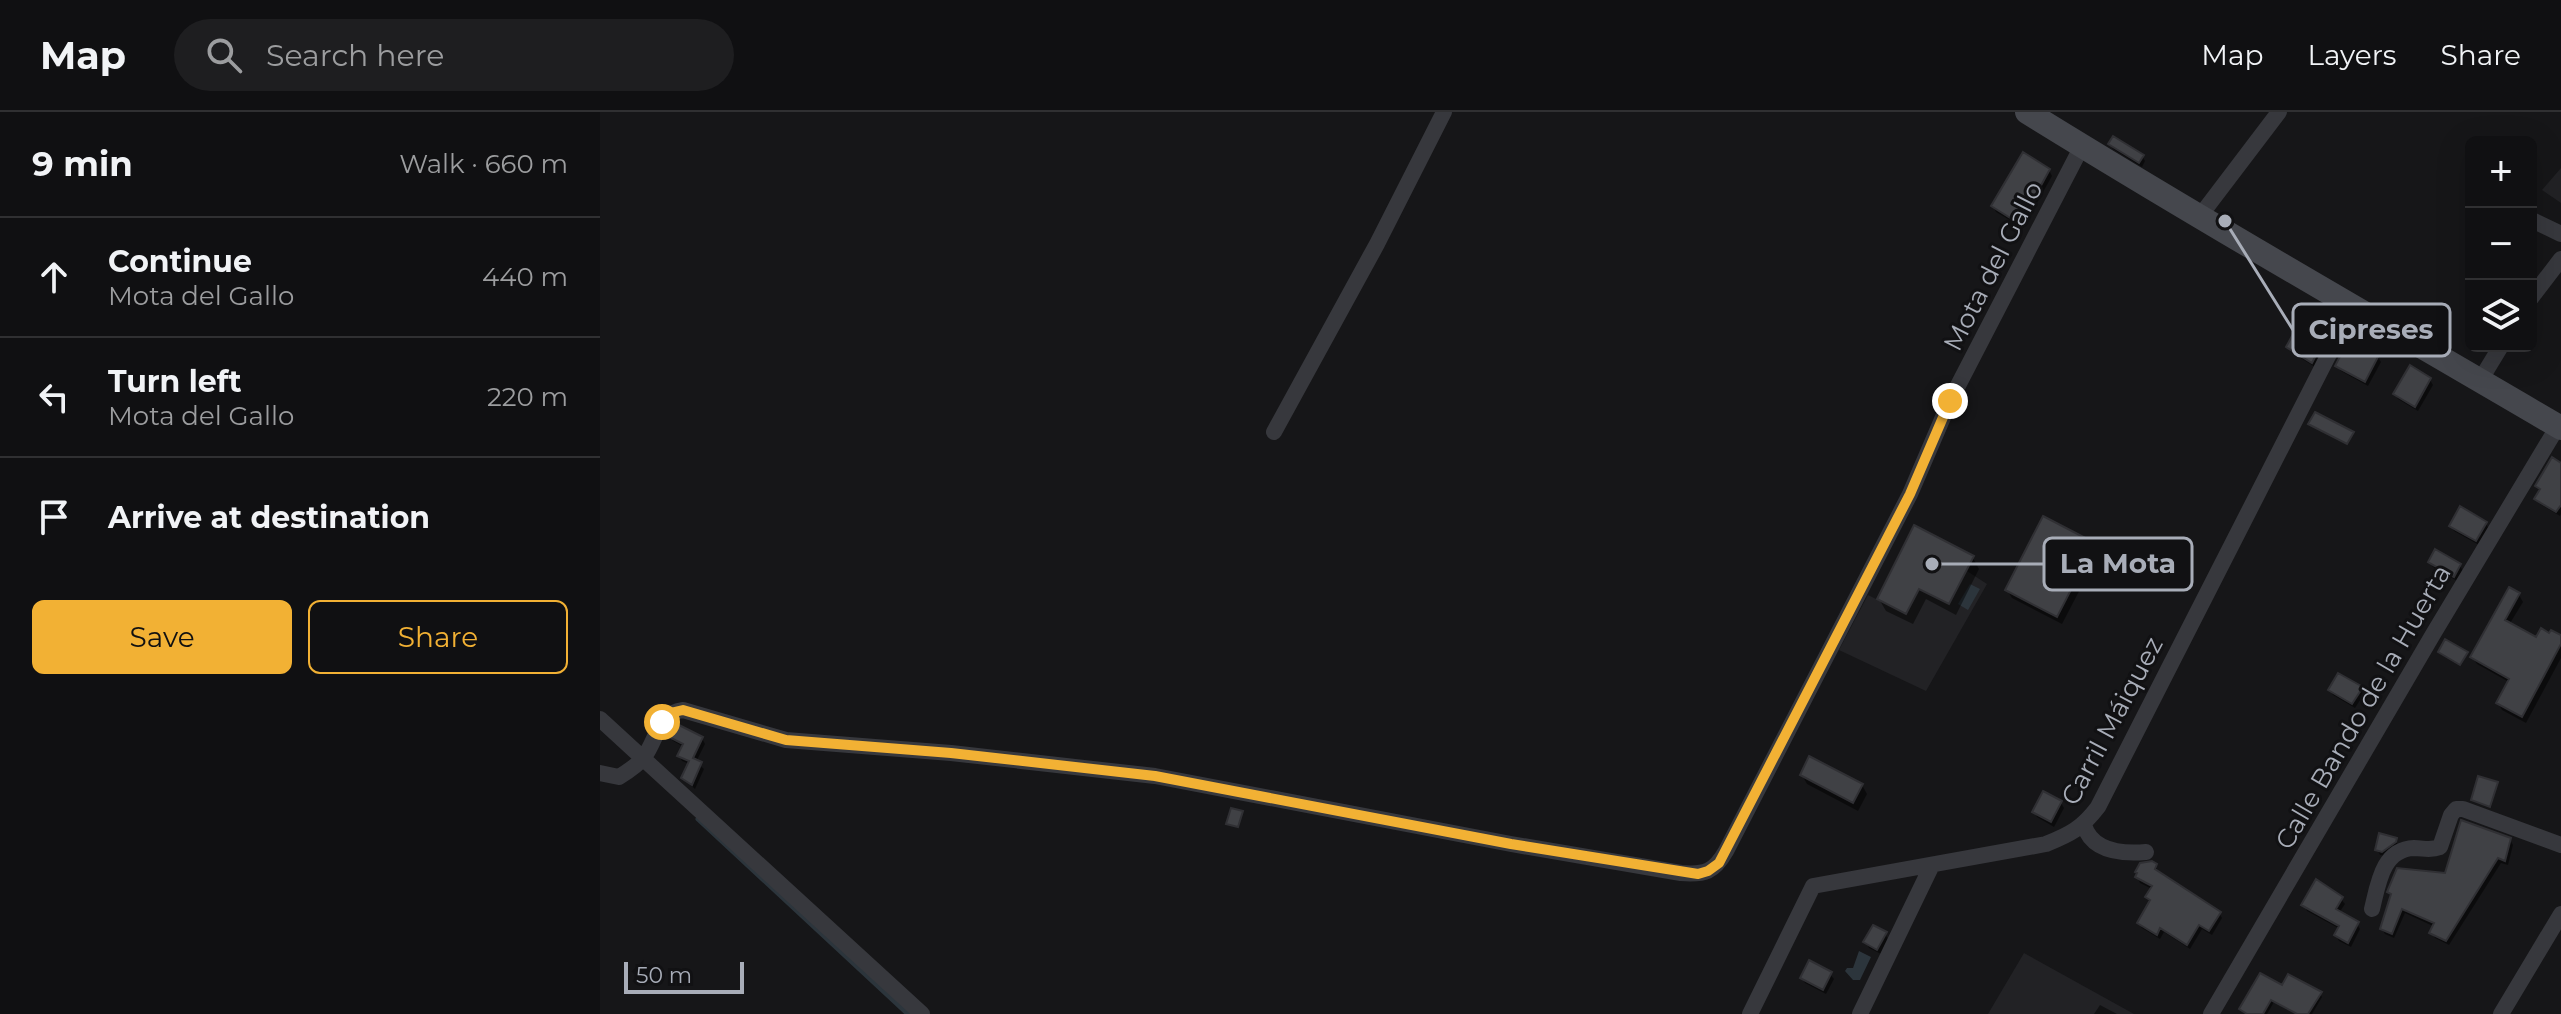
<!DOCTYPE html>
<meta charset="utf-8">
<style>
body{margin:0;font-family:Montserrat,sans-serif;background:#1e1e20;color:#f1f3f6}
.controls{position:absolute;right:24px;top:24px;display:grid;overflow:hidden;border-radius:12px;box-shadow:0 8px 32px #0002}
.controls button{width:72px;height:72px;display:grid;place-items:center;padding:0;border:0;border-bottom:2px solid #303032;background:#101012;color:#f1f3f6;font:40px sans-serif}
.scale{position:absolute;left:24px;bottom:20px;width:120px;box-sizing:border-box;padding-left:8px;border:4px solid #a8adb8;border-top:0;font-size:22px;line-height:28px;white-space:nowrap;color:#a8adb8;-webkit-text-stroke:6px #111113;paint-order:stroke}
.stop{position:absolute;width:24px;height:24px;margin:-18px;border:6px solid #f2b134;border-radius:50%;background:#fff}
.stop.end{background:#f2b134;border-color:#fff;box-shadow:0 2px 8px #0008}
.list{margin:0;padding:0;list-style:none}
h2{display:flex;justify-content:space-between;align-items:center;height:104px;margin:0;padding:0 32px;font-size:34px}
h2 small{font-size:26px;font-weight:400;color:#9c9d9f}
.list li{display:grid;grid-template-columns:52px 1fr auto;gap:24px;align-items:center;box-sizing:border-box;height:120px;padding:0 32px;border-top:2px solid #303032}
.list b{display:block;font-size:30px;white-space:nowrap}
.list p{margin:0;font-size:26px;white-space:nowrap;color:#9c9d9f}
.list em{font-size:26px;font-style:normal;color:#9c9d9f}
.actions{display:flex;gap:16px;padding:24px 32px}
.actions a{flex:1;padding:18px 0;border:2px solid #f2b134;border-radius:12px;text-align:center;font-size:28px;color:#f2b134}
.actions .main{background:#f2b134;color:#111}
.icon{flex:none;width:44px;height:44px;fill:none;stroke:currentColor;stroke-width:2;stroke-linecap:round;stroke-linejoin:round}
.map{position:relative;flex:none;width:1961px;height:902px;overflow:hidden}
header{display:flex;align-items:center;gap:48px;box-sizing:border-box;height:112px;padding:0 40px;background:#101012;border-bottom:2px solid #303032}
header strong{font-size:38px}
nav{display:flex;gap:44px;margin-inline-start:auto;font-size:28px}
.search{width:560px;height:72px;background:#1e1e20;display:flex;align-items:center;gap:20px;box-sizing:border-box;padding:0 28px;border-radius:44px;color:#9c9d9f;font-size:30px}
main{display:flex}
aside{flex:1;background:#101012}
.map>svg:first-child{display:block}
.built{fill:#222225}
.water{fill:#2c353c}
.shadow{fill:#0007}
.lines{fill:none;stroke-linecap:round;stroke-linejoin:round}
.stream{stroke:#2c353c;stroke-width:5}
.building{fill:#404145;stroke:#303034;stroke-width:2}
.minor{stroke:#37383d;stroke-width:16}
.secondary{stroke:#45474d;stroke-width:24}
.route{stroke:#f2b134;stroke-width:10}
.labels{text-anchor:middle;stroke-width:6;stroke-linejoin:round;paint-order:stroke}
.street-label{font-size:26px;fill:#a8adb8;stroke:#111113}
.leader{fill:none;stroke:#a8adb8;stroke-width:3}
.callout-dot{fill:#a8adb8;stroke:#111113;stroke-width:3}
.callout{fill:#111113;stroke:#a8adb8;stroke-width:3}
.callout-label{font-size:28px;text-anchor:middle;font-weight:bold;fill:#a8adb8}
</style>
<header>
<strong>Map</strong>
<div class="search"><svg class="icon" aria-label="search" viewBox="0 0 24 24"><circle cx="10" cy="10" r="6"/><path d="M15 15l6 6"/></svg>Search here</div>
<nav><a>Map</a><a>Layers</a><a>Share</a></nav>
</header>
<main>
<aside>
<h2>9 min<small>Walk · 660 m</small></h2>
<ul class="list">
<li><svg class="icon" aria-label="ahead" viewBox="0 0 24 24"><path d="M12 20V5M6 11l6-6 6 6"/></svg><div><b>Continue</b><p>Mota del Gallo</p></div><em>440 m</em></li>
<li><svg class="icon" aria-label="left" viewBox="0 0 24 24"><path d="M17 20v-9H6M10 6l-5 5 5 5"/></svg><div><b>Turn left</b><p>Mota del Gallo</p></div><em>220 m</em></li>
<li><svg class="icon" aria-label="arrive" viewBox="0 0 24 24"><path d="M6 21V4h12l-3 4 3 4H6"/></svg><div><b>Arrive at destination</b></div></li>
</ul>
<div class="actions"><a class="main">Save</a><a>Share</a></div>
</aside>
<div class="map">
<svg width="1961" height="902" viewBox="0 0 1961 902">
<rect width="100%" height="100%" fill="#161618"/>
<path class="built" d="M1961 56V91L1942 78Z
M1367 459 1387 472 1326 579 1239 538 1268 483 1306 502 1319 477 1349 492Z
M1424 841 1534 902H1388Z"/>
<path class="water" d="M1370 472 1380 477 1368 498 1358 492Z
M1259 839 1271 845 1260 868H1253L1245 859 1247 856H1253Z"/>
<path class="shadow" d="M1510 32 1542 44 1545 49 1542 55 1513 37Z
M1449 58 1452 64 1423 116 1396 100 1393 94Z
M1734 208 1737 213 1715 255 1691 240 1688 235 1705 213Z
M1778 245 1781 250 1768 274 1741 259 1738 254Z
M1830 268 1833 273 1818 299 1798 287 1795 282Z
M1961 353V402L1960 404 1940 392 1936 387 1941 380 1937 374Z
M1886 412 1889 417 1879 433 1854 419 1851 414Z
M1494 432 1499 441 1462 512 1412 486 1407 478Z
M1373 446 1379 457 1356 503 1326 487 1313 512 1286 499 1279 487Z
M1830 450 1860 454 1863 459 1857 469 1833 455Z
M1919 483 1923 490 1909 513 1937 528 1961 526V546L1926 611 1902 598 1898 591 1909 570 1877 552 1872 545Z
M1761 576 1764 582 1755 596 1733 583 1730 578Z
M70 624 102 626 105 632 96 650 104 657 95 677 83 666 90 652 82 649 79 643 84 635 73 629Z
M1202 663 1262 673 1267 682 1258 699 1207 672Z
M1897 672 1891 696 1874 690 1873 688Z
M1461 691 1464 696 1454 715 1437 705 1434 700Z
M1795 727 1798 733 1786 744 1780 743 1777 737Z
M1910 728 1913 733 1908 753 1901 751 1849 833 1835 826 1832 821 1835 815 1805 801 1794 826 1785 822 1782 817 1792 785 1789 780 1847 763Z
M1556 754 1558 761 1619 801 1622 806 1612 823 1602 817 1590 837 1564 820 1560 827 1542 816 1539 811 1551 790 1548 785 1552 777 1540 771 1537 765Z
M1741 787 1745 792 1739 801 1757 812 1760 817 1751 835 1739 829 1736 823 1740 817 1707 799 1704 793Z
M1285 822 1288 827 1281 842 1269 836 1266 830Z
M1230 862 1234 867 1226 882 1205 871 1202 866Z
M1683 876 1720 882 1722 885 1712 902H1695L1674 890 1667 902H1645L1641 897Z
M1500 893 1517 902H1494Z"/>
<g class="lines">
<path class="stream" d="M98 707 308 902"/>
</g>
<path class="building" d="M1513 24 1544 43 1539 51 1508 32Z
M1423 40 1450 57 1420 112 1391 94Z
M1713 195 1735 206 1712 251 1686 235 1700 209 1704 211Z
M1749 227 1779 243 1765 270 1735 254Z
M1810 253 1831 266 1815 295 1793 282Z
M1715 300 1754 320 1747 332 1708 312Z
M1952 345 1961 351V393L1956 400 1934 387 1940 377 1935 374Z
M1860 394 1887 410 1876 429 1849 414Z
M1443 404 1495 431 1457 505 1405 478Z
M1314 413 1374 444 1349 492 1319 477 1306 502 1277 487Z
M1835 437 1861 452 1854 465 1828 450Z
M1909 475 1920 481 1905 508 1936 525 1941 516 1949 521 1951 518 1961 523V532L1922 605 1896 591 1909 567 1870 545Z
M1845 527 1868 540 1860 553 1838 540Z
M1738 561 1763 575 1752 592 1728 578Z
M77 612 103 625 93 646 102 650 92 673 81 666 89 649 77 644 83 632 67 624Z
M1209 644 1263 672 1253 691 1200 663Z
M1878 664 1898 670 1890 695 1871 688Z
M1443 679 1462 689 1451 710 1432 700Z
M631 696 643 699 638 715 626 712Z
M1861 708 1911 726 1905 749 1898 746 1846 829 1829 821 1834 811 1802 797 1792 822 1780 817 1791 782 1787 780 1797 756 1845 761Z
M1779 721 1797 726 1796 730 1782 740 1775 738Z
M1552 749 1557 752 1555 757 1621 800 1609 819 1599 813 1587 833 1560 816 1557 823 1537 811 1550 788 1545 785 1552 774 1535 765 1537 761 1535 760 1540 751Z
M1716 767 1743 785 1736 797 1759 810 1748 831 1734 823 1739 814 1701 793Z
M1273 813 1287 820 1277 838 1263 830Z
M1209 848 1232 860 1223 878 1200 866Z
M1660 861 1682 873 1688 862 1722 880 1708 902H1697L1671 888 1663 902H1647L1639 897Z"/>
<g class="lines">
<path class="minor" d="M1600 104 1679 0
M1934 109 1961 122
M1931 186 1961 147
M1881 267 1901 234
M674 320 777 132 844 0
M0 607 322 902
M0 661 19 665C27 660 38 653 44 645 57 628 58 601 83 598L186 628 351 641 555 664 911 732 1081 761C1105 763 1114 760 1126 739L1310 382 1350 289 1482 34
M1484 713C1492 740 1522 742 1546 740
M1772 797C1778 773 1782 737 1814 736 1824 736 1830 739 1840 735L1851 703 1856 697H1863L1961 733
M1150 902 1213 774 1446 732C1471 722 1482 716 1498 695L1753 195
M1260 902 1332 753
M1611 902 1832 524 1958 314
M1901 902 1961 802"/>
<path class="secondary" d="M1427 0C1603 109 1782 211 1961 316"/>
</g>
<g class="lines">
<path class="route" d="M62 610 70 601 83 598 186 628 351 641 555 664 911 732 1098 762 1108 759 1119 751 1310 382 1350 289"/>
</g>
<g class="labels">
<g class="street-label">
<text transform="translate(1393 154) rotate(-63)" y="9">Mota del Gallo</text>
<text transform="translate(1763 595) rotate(-60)" y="9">Calle Bando de la Huerta</text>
<text transform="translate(1512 609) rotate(-62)" y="9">Carril Máiquez</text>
</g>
</g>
<path class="leader" d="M1625 109L1693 218M1332 452L1444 452"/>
<g class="callout-dot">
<circle cx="1625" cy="109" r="8"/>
<circle cx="1332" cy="452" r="8"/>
</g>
<g class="callout">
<rect x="1693" y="192" width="157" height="52" rx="8"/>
<rect x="1444" y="426" width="148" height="52" rx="8"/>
</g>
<g class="callout-label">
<text x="1771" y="227">Cipreses</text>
<text x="1518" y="461">La Mota</text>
</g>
</svg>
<div class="controls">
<button>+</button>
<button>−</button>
<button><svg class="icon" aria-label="layers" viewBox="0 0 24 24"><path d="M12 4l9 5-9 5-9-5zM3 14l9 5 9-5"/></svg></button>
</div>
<div class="scale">50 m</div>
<div class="stop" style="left:62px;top:610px"></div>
<div class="stop end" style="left:1350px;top:289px"></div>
</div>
</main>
